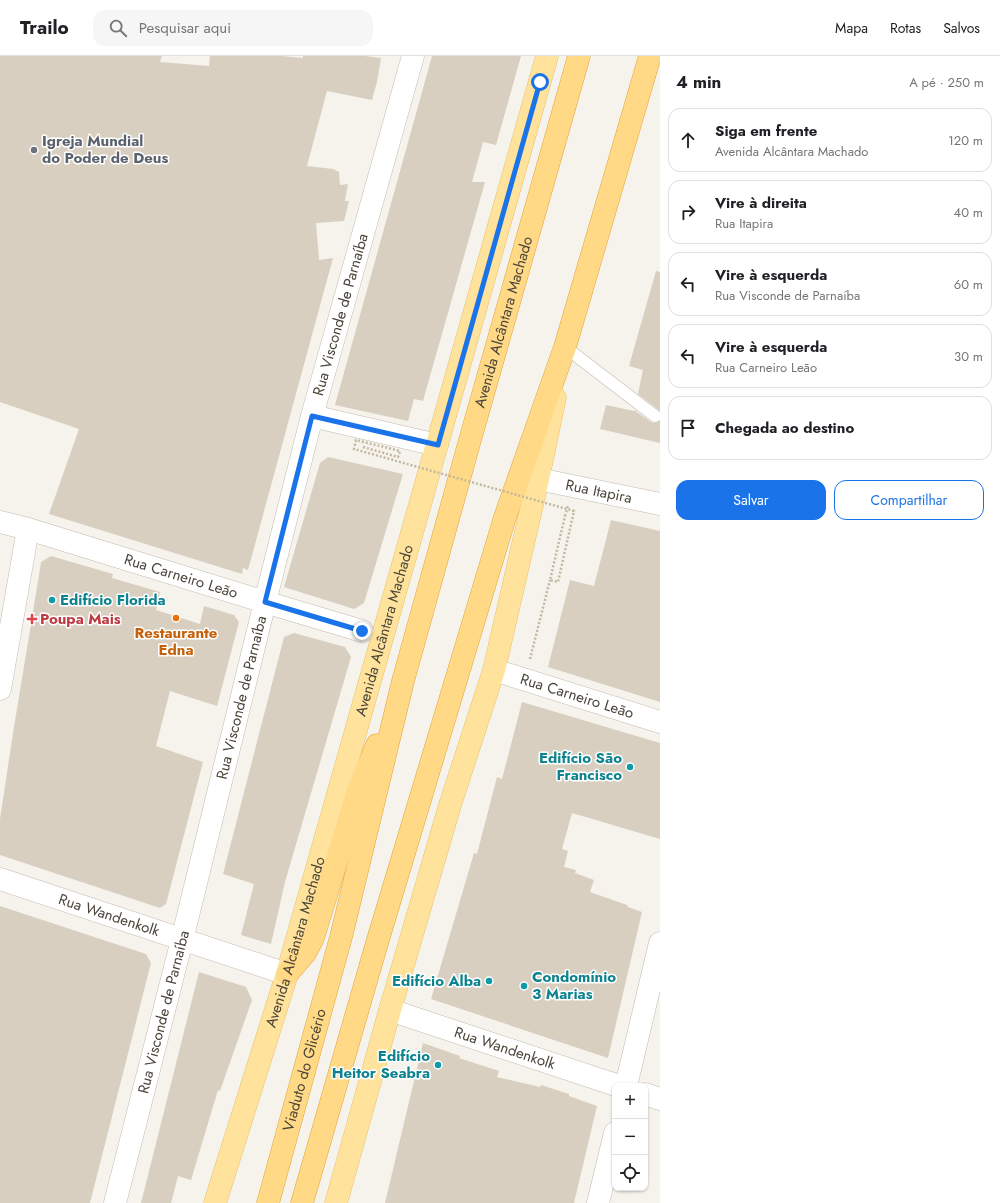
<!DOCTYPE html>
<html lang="pt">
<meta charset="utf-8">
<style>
body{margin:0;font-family:Jost,sans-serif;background:#f6f6f6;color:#202124}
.controls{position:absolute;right:12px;bottom:12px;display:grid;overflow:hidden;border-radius:8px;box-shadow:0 1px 3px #0004}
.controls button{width:36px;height:36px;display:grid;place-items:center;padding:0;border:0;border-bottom:1px solid #e0e0e0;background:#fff;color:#202124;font:20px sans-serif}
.stop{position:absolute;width:12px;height:12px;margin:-9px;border:3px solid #1a73e8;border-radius:50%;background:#fff}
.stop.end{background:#1a73e8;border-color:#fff;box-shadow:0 1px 4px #0008}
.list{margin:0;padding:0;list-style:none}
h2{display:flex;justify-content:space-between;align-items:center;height:52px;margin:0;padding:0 16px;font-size:17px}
h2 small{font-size:13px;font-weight:400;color:#757577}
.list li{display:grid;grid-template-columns:26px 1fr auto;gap:12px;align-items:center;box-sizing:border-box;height:64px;margin:0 8px 8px;padding:0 8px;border:1px solid #e0e0e0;border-radius:12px}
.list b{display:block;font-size:15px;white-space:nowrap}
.list p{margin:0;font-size:13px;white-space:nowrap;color:#757577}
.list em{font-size:13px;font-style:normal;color:#757577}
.actions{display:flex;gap:8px;padding:12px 16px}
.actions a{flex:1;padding:9px 0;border:1px solid #1a73e8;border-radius:12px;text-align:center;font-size:14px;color:#1a73e8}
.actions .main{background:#1a73e8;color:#fff}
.icon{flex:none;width:22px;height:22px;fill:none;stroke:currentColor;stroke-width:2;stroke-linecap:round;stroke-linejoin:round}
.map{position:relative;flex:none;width:660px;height:1147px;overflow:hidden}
header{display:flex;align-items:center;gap:24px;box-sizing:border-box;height:56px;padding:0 20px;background:#fff;border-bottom:1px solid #e0e0e0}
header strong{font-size:19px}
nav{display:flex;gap:22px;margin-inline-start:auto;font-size:14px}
.search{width:280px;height:36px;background:#f6f6f6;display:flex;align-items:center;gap:10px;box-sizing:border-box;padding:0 14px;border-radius:12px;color:#757577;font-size:15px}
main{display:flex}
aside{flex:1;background:#fff}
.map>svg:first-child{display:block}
.building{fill:#d8cfc1}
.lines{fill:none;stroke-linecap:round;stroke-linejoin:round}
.service-casing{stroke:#c2bbae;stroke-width:13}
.minor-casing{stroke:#c2bbae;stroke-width:23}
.tertiary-casing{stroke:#c2bbae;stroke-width:23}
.primary-casing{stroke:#e6c16a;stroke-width:23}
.trunk-casing{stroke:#e0a43c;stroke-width:23}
.path{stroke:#c4b79f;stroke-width:2.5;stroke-dasharray:2 2;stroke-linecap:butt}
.service{stroke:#fff;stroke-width:12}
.minor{stroke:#fff;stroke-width:22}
.tertiary{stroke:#fff;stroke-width:22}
.primary{stroke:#ffe39c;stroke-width:22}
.trunk{stroke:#ffd985;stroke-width:22}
.path-bridge{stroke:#c4b79f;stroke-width:2.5;stroke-dasharray:2 2;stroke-linecap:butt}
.route{stroke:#1a73e8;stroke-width:5}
.worship-dot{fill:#6b7280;stroke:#fff;stroke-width:1.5}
.culture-dot{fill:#0f9aa8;stroke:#fff;stroke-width:1.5}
.food-dot{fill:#e8710a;stroke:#fff;stroke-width:1.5}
.health-dot{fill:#e0444e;stroke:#fff;stroke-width:1.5}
.labels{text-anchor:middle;stroke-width:3;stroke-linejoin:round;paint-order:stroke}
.worship-label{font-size:15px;font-weight:bold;fill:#5b616d;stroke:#fff;text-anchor:start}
.street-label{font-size:15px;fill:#4b4439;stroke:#fff}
.culture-label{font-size:15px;font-weight:bold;fill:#0d838f;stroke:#fff;text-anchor:end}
.health-label{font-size:15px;font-weight:bold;fill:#be3a42;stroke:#fff;text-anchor:start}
.food-label{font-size:15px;font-weight:bold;fill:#c56008;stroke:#fff}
</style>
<header>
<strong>Trailo</strong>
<div class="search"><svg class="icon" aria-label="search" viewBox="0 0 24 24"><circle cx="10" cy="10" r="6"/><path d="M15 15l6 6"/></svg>Pesquisar aqui</div>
<nav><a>Mapa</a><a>Rotas</a><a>Salvos</a></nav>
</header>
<main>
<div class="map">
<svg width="660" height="1147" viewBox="0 0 660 1147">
<rect width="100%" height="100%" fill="#f6f3ec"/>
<path class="building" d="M0 0H162L160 6 209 10 210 0H282L303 2V0H365L381 2 377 26 372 44 327 35 307 110 333 113 339 116 340 129 348 128 345 145H349L344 165 316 167 319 204 333 202 248 514 243 512 242 518 49 458 79 373 0 346Z
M432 0H521L496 89 483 86 472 126H485L423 345 414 343 408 365 335 349Z
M656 215 660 216V355L638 338 643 314 629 310Z
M606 349 634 355V354L651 366 654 367 660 365V387L600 373Z
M328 401 403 418 364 547 354 553 284 531 320 407Z
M611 464 660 475V646L548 611 570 524 594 530Z
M51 500 113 518 112 522 160 536 156 554 200 568 204 550 234 559 239 566 217 650 170 635 156 690 203 706 166 848 160 852 0 799V763L13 677 40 513 41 506Z
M294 577 345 591 351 601 297 785 285 826 271 888 241 879 254 828 223 818 284 581Z
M522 646 660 687V783L572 757 562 793 568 795 564 811 576 814 575 817 594 824 590 836 627 849 628 851 642 856 608 1002 431 943 474 797 477 798 497 721 502 723Z
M0 850 146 898 151 907 90 1147H0Z
M199 916 246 931 252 944 220 1035 218 1034 191 1124 178 1120 171 1147H141Z
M423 987 460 1000 459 1002 499 1015 497 1021 540 1031 541 1029 569 1038V1040L597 1050 574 1147H385Z"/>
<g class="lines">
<g class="service-casing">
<path id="service" d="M565 291 655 360"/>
</g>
<g class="minor-casing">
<g id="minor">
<path d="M312 360 437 389"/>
<path id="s1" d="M538 423 660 448"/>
<path id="s2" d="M494 614 660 666"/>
<path id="s3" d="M0 823 287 918"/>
<path id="s4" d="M390 954 619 1030"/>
<path d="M626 1030 660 887"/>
<path d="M645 1038 660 1043"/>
<path id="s5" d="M115 1147 182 884 265 546 362 575"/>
<path d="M598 1147 615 1077"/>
</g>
</g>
<g class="tertiary-casing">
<g id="tertiary">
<path id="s6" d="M0 466 28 473 265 546 312 360 413 0"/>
<path d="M0 633 28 473"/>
</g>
</g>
<g class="primary-casing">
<g id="primary">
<path id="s7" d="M215 1147 287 918 547 0"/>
<path d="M336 1147 390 954 450 749 494 614 538 423 555 342"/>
</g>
</g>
<g class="trunk-casing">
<g id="trunk">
<path d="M287 918 305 897 313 882 359 732 377 689"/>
<path id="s8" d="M268 1147 341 881 403 625 470 384 579 0"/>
<path d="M302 1147 377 887 505 461 565 291 650 0"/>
</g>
</g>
<path class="path" d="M565 460 568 450
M530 603 550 524"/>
<use href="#service" class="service"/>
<use href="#minor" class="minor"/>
<use href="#tertiary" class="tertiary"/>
<use href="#primary" class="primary"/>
<use href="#trunk" class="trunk"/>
<path class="path-bridge" d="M363 391 398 401 400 395 356 384 354 393 574 455 558 526 550 524 565 460"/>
</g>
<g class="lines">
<path class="route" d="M362 575 265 546 312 360 438 389 540 26"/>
</g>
<circle class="worship-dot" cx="34" cy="94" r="4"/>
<g class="culture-dot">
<circle cx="52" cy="544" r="4"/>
<circle cx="630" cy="711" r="4"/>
<circle cx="489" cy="925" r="4"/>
<circle cx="524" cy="930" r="4"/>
<circle cx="438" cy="1009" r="4"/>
</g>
<circle class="food-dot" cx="176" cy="562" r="4"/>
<path class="health-dot" d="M30 557h4v4h4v4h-4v4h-4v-4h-4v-4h4z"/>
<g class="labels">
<g class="worship-label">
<text x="42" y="90">Igreja Mundial<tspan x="42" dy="17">do Poder de Deus</tspan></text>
</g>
<g class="street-label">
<text dy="5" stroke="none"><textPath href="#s6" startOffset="574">Rua Visconde de Parnaíba</textPath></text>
<text dy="5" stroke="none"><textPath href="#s8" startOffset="912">Avenida Alcântara Machado</textPath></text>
<text dy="5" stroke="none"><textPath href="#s1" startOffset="62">Rua Itapira</textPath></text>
<text dy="5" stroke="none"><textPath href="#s6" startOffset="189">Rua Carneiro Leão</textPath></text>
<text dy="5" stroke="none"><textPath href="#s7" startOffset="597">Avenida Alcântara Machado</textPath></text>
<text dy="5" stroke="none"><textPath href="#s2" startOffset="87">Rua Carneiro Leão</textPath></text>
<text dy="5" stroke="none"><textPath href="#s5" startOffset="521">Rua Visconde de Parnaíba</textPath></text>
<text dy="5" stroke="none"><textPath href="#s3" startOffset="115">Rua Wandenkolk</textPath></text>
<text dy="5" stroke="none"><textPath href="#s7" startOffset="273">Avenida Alcântara Machado</textPath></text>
<text dy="5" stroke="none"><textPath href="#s5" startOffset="197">Rua Visconde de Parnaíba</textPath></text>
<text dy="5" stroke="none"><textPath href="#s4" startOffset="121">Rua Wandenkolk</textPath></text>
<text dy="5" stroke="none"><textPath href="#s8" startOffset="138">Viaduto do Glicério</textPath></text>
</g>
<g class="culture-label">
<text x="60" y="549" text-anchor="start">Edifício Florida</text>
<text x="622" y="707">Edifício São<tspan x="622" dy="17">Francisco</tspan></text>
<text x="532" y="926" text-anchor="start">Condomínio<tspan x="532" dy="17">3 Marias</tspan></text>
<text x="481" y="930">Edifício Alba</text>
<text x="430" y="1005">Edifício<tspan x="430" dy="17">Heitor Seabra</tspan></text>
</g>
<g class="health-label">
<text x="40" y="568">Poupa Mais</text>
</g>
<g class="food-label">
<text x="176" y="582">Restaurante<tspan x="176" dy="17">Edna</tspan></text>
</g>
</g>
</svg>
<div class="controls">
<button>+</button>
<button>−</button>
<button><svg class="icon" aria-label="locate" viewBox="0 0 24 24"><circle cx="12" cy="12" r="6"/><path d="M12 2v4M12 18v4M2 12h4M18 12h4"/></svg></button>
</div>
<div class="stop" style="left:540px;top:26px"></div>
<div class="stop end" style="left:362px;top:575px"></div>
</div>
<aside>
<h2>4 min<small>A pé · 250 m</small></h2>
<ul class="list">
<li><svg class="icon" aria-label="ahead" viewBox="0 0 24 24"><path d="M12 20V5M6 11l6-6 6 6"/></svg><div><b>Siga em frente</b><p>Avenida Alcântara Machado</p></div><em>120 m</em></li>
<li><svg class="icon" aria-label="right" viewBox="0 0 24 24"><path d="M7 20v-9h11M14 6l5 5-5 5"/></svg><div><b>Vire à direita</b><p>Rua Itapira</p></div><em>40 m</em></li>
<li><svg class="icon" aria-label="left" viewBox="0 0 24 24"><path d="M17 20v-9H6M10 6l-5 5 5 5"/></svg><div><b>Vire à esquerda</b><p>Rua Visconde de Parnaíba</p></div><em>60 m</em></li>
<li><svg class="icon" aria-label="left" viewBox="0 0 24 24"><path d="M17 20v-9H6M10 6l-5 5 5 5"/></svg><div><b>Vire à esquerda</b><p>Rua Carneiro Leão</p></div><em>30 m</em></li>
<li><svg class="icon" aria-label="arrive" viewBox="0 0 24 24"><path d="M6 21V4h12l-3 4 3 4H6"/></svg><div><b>Chegada ao destino</b></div></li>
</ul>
<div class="actions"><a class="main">Salvar</a><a>Compartilhar</a></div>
</aside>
</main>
